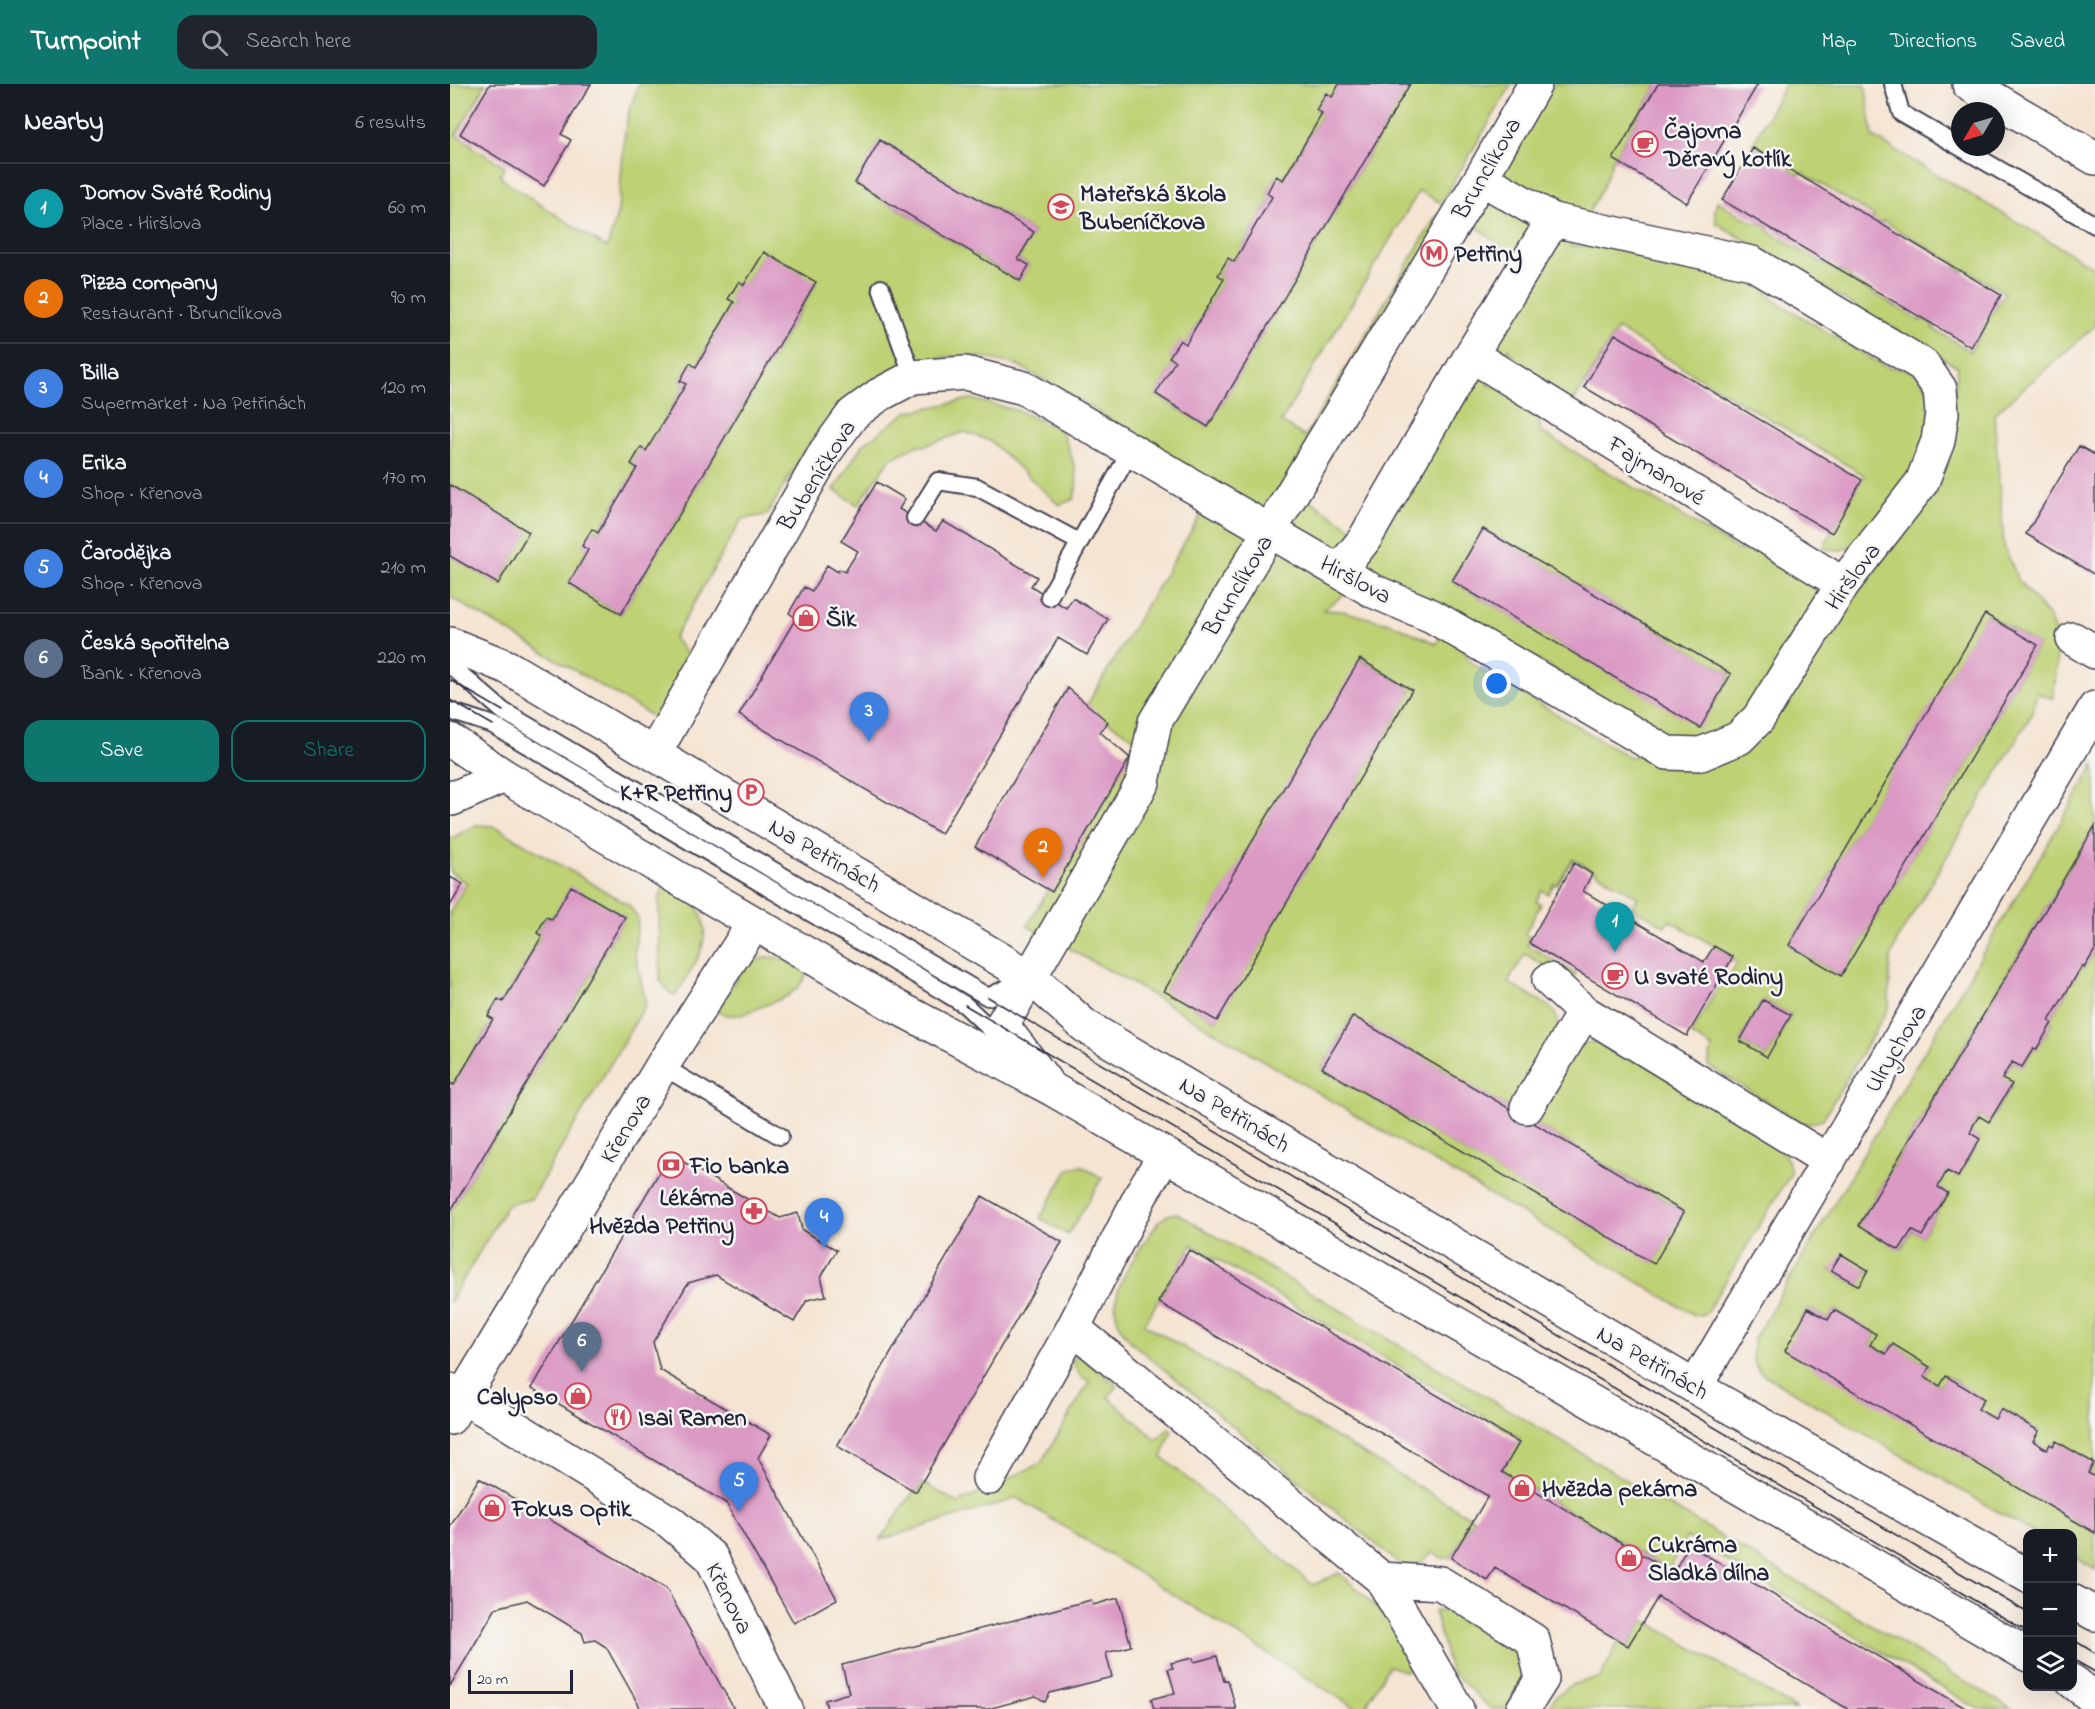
<!DOCTYPE html>
<meta charset="utf-8">
<style>
body{margin:0;font-family:"Indie Flower",sans-serif;background:#20242c;color:#f1f3f6}
.controls{position:absolute;right:18px;bottom:18px;display:grid;overflow:hidden;border-radius:12px;box-shadow:0 6px 24px #0002}
.controls button{width:54px;height:54px;display:grid;place-items:center;padding:0;border:0;border-bottom:2px solid #363941;background:#171b24;color:#f1f3f6;font:30px sans-serif}
.compass{position:absolute;left:1501px;top:18px;width:54px;height:54px;border-radius:50%;background:#171b24;box-shadow:0 6px 24px #0002;rotate:232deg}
.scale{position:absolute;left:18px;bottom:15px;width:105px;box-sizing:border-box;padding-left:6px;border:3px solid #22223b;border-top:0;font-size:16px;line-height:21px;white-space:nowrap;color:#22223b;-webkit-text-stroke:4px #f6f6f2;paint-order:stroke}
.you{position:absolute;left:1047px;top:600px;width:21px;height:21px;margin:-15px;border:4px solid #fff;border-radius:50%;background:#1a73e8;box-shadow:0 0 0 9px #1a73e833}
.badge{display:grid;place-items:center;width:39px;height:39px;border-radius:50%;background:#0f766e;color:#fff;font-size:20px;font-weight:700}
.pin{position:absolute;translate:-50% -50px;filter:drop-shadow(0 2px 3px #0008)}
.pin::after{content:'';position:absolute;top:32px;width:21px;height:18px;background:inherit;clip-path:polygon(0 0,100% 0,50% 100%)}
.list{margin:0;padding:0;list-style:none}
h2{display:flex;justify-content:space-between;align-items:center;height:78px;margin:0;padding:0 24px;font-size:26px}
h2 small{font-size:20px;font-weight:400;color:#9ea1a6}
.list li{display:grid;grid-template-columns:39px 1fr auto;gap:18px;align-items:center;box-sizing:border-box;height:90px;padding:0 24px;border-top:2px solid #363941}
.list b{display:block;font-size:22px;white-space:nowrap}
.list p{margin:0;font-size:20px;white-space:nowrap;color:#9ea1a6}
.list em{font-size:20px;font-style:normal;color:#9ea1a6}
.actions{display:flex;gap:12px;padding:18px 24px}
.actions a{flex:1;padding:14px 0;border:2px solid #0f766e;border-radius:18px;text-align:center;font-size:21px;color:#0f766e}
.actions .main{background:#0f766e;color:#fff}
.icon{flex:none;width:33px;height:33px;fill:none;stroke:currentColor;stroke-width:2;stroke-linecap:round;stroke-linejoin:round}
.map{position:relative;flex:none;width:1645px;height:1625px;overflow:hidden}
header{display:flex;align-items:center;gap:36px;box-sizing:border-box;height:84px;padding:0 30px;background:#0f766e;color:#fff}
header strong{font-size:28px}
nav{display:flex;gap:33px;margin-inline-start:auto;font-size:21px}
.search{width:420px;height:54px;background:#20242c;display:flex;align-items:center;gap:15px;box-sizing:border-box;padding:0 21px;border-radius:18px;color:#9ea1a6;font-size:22px}
main{display:flex}
aside{flex:1;background:#171b24}
.map>svg:first-child{display:block}
.green{fill:#bed175;stroke:#707a58;stroke-width:1.5;fill-rule:evenodd}
.building{fill:#db9ac4}
.lines{fill:none;stroke-linecap:round;stroke-linejoin:round}
.lane-casing{stroke:#423f52;stroke-width:20}
.street-casing{stroke:#423f52;stroke-width:36}
.lane{stroke:#fff;stroke-width:16}
.street{stroke:#fff;stroke-width:33}
.tram{stroke:#22223b;stroke-width:1.5}
.labels{text-anchor:middle;stroke-width:5;stroke-linejoin:round;paint-order:stroke}
.poi-label{font-size:24px;font-weight:bold;fill:#22223b;stroke:#f6f6f2;text-anchor:start}
.street-label{font-size:24px;fill:#22223b;stroke:#f6f6f2}
</style>
<header>
<strong>Turnpoint</strong>
<div class="search"><svg class="icon" aria-label="search" viewBox="0 0 24 24"><circle cx="10" cy="10" r="6"/><path d="M15 15l6 6"/></svg>Search here</div>
<nav><a>Map</a><a>Directions</a><a>Saved</a></nav>
</header>
<main>
<aside>
<h2>Nearby<small>6 results</small></h2>
<ul class="list">
<li><span class="badge" style="background:#0f9aa8">1</span><div><b>Domov Svaté Rodiny</b><p>Place · Hiršlova</p></div><em>60 m</em></li>
<li><span class="badge" style="background:#e8710a">2</span><div><b>Pizza company</b><p>Restaurant · Brunclíkova</p></div><em>90 m</em></li>
<li><span class="badge" style="background:#3f7fe0">3</span><div><b>Billa</b><p>Supermarket · Na Petřinách</p></div><em>120 m</em></li>
<li><span class="badge" style="background:#3f7fe0">4</span><div><b>Erika</b><p>Shop · Křenova</p></div><em>170 m</em></li>
<li><span class="badge" style="background:#3f7fe0">5</span><div><b>Čarodějka</b><p>Shop · Křenova</p></div><em>210 m</em></li>
<li><span class="badge" style="background:#5c6f8a">6</span><div><b>Česká spořitelna</b><p>Bank · Křenova</p></div><em>220 m</em></li>
</ul>
<div class="actions"><a class="main">Save</a><a>Share</a></div>
</aside>
<div class="map">
<svg width="1645" height="1625" viewBox="0 0 1645 1625">
<rect width="100%" height="100%" fill="#f6f6f2"/>
<filter id="ink" filterUnits="userSpaceOnUse"><feTurbulence type="fractalNoise" baseFrequency=".0167" numOctaves="2"/><feDisplacementMap in="SourceGraphic" scale="12" xChannelSelector="R" yChannelSelector="G"/><feConvolveMatrix kernelMatrix="1 2 1 2 8 2 1 2 1" color-interpolation-filters="sRGB"/></filter>
<filter id="wash" filterUnits="userSpaceOnUse"><feTurbulence type="fractalNoise" baseFrequency=".008" numOctaves="4" result="noise"/><feDisplacementMap in="SourceGraphic" scale="24" xChannelSelector="R" yChannelSelector="G"/><feGaussianBlur stdDeviation="1.35" result="paint"/><feColorMatrix in="noise" values="0 0 0 0 0 0 0 0 0 0 0 0 0 0 0 0 0 1.4 0 .05"/><feComposite in="paint" operator="in"/></filter>
<g filter="url(#wash)">
<rect width="100%" height="100%" fill="#f5e4d1"/>
<path class="green" d="M0 0H36L6 51 23 61 22 63 55 82 50 92 60 101 157 164 168 127 175 47 179 26 189 0H889L882 13 876 10 866 26 872 30 833 96 826 93 817 109 822 113 784 178 778 174 768 191 774 195 736 260 730 257 720 273 725 277 706 311 758 343 960 0H1062L991 119 969 107 831 338 855 353 986 132 1004 121 1074 7 1065 0H1208L1163 75 1153 103 1120 162 1148 161 1297 192 1315 205 1323 216 1436 283 1460 285 1469 290 1478 307 1481 348 1475 375 1464 394 1461 393 1412 457 1392 466 1372 465 1414 391 1167 245 1122 321C1103 307 1065 287 1059 264L1037 301 1052 305 1089 333 1091 348 1290 467 1308 465 1368 507 1370 517 1291 635C1257 661 1222 663 1188 635L1107 587 968 510 945 501 929 485 873 526 892 527 942 540 987 560 990 548 1013 561 1016 572 1022 580 1179 673 1197 669 1227 681 1250 683 1279 673 1303 654 1339 607 1484 397 1497 362 1508 283 1266 139 1265 126 1267 117 1306 140 1308 137 1319 144 1318 147 1388 188 1390 186 1401 192 1400 195 1470 237 1472 234 1484 241 1482 244 1520 267 1555 209 1515 185 1513 188 1505 183 1506 180 1433 137 1431 140 1422 135 1424 132 1351 88 1349 91 1340 86 1341 83 1303 60 1335 0H1415L1423 53 1645 184V242L1544 330 1554 462 1569 497 1599 533 1604 546 1607 580 1603 615 1587 609 1582 630 1447 856 1440 878 1439 923 1373 1035 1360 1040 1351 1038 1258 982 1262 963 1241 951 1271 898 1275 900 1287 879 1281 875 1282 872 1219 836 1215 842 1182 823 1188 813 1123 775 1107 801 1104 800 1098 810 1092 806 1086 817 1091 820 1075 850 1081 854 1077 861 1126 890 1121 894 1117 895 1075 870 1058 898C1070 907 1086 913 1098 922 1125 943 1091 977 1080 997L1095 1007C1113 980 1126 948 1164 960L1328 1062 1338 1076 1341 1089 1257 1228 1251 1231H1244L680 898 577 842 686 655 635 624 768 402 614 307 567 281 531 273H494L479 276 413 302C368 334 345 385 317 431L292 435 224 554 245 580 212 638 0 513V472L48 500 78 448 0 401ZM430 57 584 148 568 175 579 181 569 197 405 99ZM1019 136 1067 176 906 447 855 413ZM314 168 366 199 171 530 119 499 138 466 133 462 142 446 148 448 187 384 181 380 190 364 196 367 236 300 230 297 240 280 246 283 284 218 279 215 288 198 294 201ZM1033 445 1281 590 1250 643 1002 497ZM1536 530 1588 561 1391 892 1339 861ZM911 575 962 606 766 937 715 906ZM1313 916 1341 931 1317 973 1290 957ZM902 932 1234 1127 1204 1179 872 984Z
M521 315 569 327 611 346C620 368 632 391 624 415L609 421 540 357 515 348 473 362 468 361 440 375 408 421 384 406 412 361 457 328Z
M1645 680V742L1409 1140 1448 1165H1451L1462 1146 1472 1152 1498 1110 1488 1103 1497 1087 1508 1093 1530 1055 1520 1049 1529 1032 1540 1038 1562 1001 1552 995 1562 978 1573 983 1583 965 1586 966 1602 939 1599 937 1632 882 1634 884 1645 866V1393L1638 1389 1643 1379 1606 1357 1603 1362 1600 1360 1597 1366 1583 1357 1589 1347 1552 1325 1545 1335 1537 1330 1513 1371 1645 1449V1486L1623 1472 1622 1450 1584 1449 1311 1289C1300 1277 1302 1269 1304 1255ZM1381 1186 1418 1187 1408 1202ZM1358 1224 1378 1236 1385 1226 1426 1250 1420 1261 1436 1270 1443 1260 1480 1283 1474 1293 1490 1302 1497 1292 1516 1304 1431 1322 1350 1238Z
M27 741 44 742 179 821 188 834 185 869 196 920 81 1115 57 1121 0 1218V1128L175 833 121 803 102 835 96 833 87 849 92 852 53 918 48 916 38 931 43 935 4 1001 0 999V827L17 799 0 788V755Z
M218 799C227 807 242 815 248 824 267 855 241 886 225 912L219 908 210 896 209 813Z
M315 873 338 874 361 884 348 904 337 912 292 931H276L265 926 296 881Z
M630 1081 652 1094 618 1151 590 1134 618 1086Z
M727 1129 1562 1625H1528L1237 1453 1218 1486 1052 1387 1070 1354 742 1161 694 1240 1024 1435 1001 1474H990L983 1468C972 1478 966 1484 951 1481L682 1259C675 1250 668 1242 666 1230 661 1199 693 1162 709 1137L718 1131Z
M628 1269 667 1302 658 1313 707 1356 719 1344 722 1347 712 1373 863 1501 889 1489 911 1508 941 1539 965 1580 962 1584 954 1587 939 1582 917 1619 926 1625H907L568 1414 430 1456 464 1407 467 1408 473 1399 508 1419 591 1379 640 1297 631 1293 623 1279 625 1272Z
M984 1527C996 1527 1016 1523 1026 1528 1068 1547 1083 1583 1066 1625H1041L1000 1586Z
M1194 1536 1198 1538 1346 1625H1098C1107 1603 1129 1597 1150 1594L1169 1557 1178 1562Z"/>
<g id="blocks">
<path class="building" d="M40 0H141L111 50 121 56 94 102 10 50Z
M889 0H960L758 343 706 310 725 277 719 273 730 256 736 260 774 195 768 191 778 174 784 178 822 113 817 109 826 92 833 96 872 30 866 26 876 9 882 13Z
M1208 0H1308L1237 119 1163 75Z
M430 56 584 148 568 175 579 181 570 197 405 99Z
M1303 64 1551 211 1521 263 1272 116Z
M314 168 366 198 171 530 119 499 138 466 132 462 142 445 148 449 187 384 181 380 191 363 196 367 236 300 230 297 240 279 246 283 284 218 278 215 289 197 294 201Z
M1165 250 1412 396 1382 449 1134 303Z
M1629 362 1645 371V491L1576 450Z
M427 398 455 415 449 425 486 447 493 437 587 493 581 502 616 524 623 514 658 535 637 571 608 554 491 750 289 631 346 534 339 529 354 503 362 507 377 481 388 488 389 485 395 488 408 467 391 457Z
M0 401 79 448 48 500 0 472Z
M1033 445 1281 590 1250 644 1002 497Z
M1535 530 1588 561 1391 892 1339 861Z
M910 575 962 606 767 937 714 907Z
M618 604 658 638 650 648 680 674 602 808 525 763Z
M1645 742V866L1634 884 1632 882 1599 937 1602 939 1586 966 1583 965 1572 983 1562 978 1557 986 1552 995 1562 1000 1539 1038 1529 1032 1524 1040 1520 1049 1530 1055 1508 1093 1497 1087 1488 1103 1498 1109 1472 1152 1462 1146 1449 1166 1409 1141Z
M1124 779 1142 790 1133 807 1254 878 1264 862 1283 873 1237 952 1079 859Z
M0 793 13 800 0 822Z
M121 802 175 833 0 1128V999L4 1001 43 935 38 932 48 915 53 918 92 852 87 849 96 833 102 835Z
M1313 916 1341 931 1317 973 1290 957Z
M903 932 1234 1128 1204 1180 872 984Z
M220 1070 330 1134 348 1129 352 1146 387 1166 371 1193 376 1212 357 1216 344 1238 266 1191 238 1199 203 1258 210 1286 321 1351 308 1374 387 1515 344 1539 276 1419 82 1304Z
M532 1112 612 1158 466 1408 387 1362Z
M739 1166 1069 1359 1052 1388 1218 1486 1224 1487 1239 1461 1517 1625H1398L1208 1513 1178 1562 1045 1484 1037 1496 1001 1474 1038 1412 708 1218Z
M1391 1170 1418 1186 1409 1202 1381 1186Z
M1358 1224 1378 1236 1384 1226 1426 1250 1420 1261 1436 1270 1443 1260 1480 1283 1474 1293 1490 1302 1496 1292 1534 1315 1528 1325 1545 1335 1551 1325 1589 1347 1583 1357 1597 1366 1600 1360 1603 1362 1606 1357 1644 1379 1638 1389 1645 1393V1449L1335 1267Z
M29 1394 216 1504 284 1625H191L156 1563 145 1556 135 1558 132 1549 77 1516 46 1524 0 1602V1443Z
M668 1514 681 1562 656 1569 662 1593 600 1609 595 1618 586 1612 538 1625H377L375 1616 399 1609 392 1581 641 1516 643 1521Z
M767 1572 774 1597 778 1596 786 1625H704L701 1615 725 1609 718 1585 723 1584 721 1579 743 1574 744 1578Z"/>
</g>
</g>
<g filter="url(#ink)">
<use href="#blocks" fill-opacity="0" stroke="#423f52" stroke-width="1.5"/>
<g class="lines">
<g class="lane-casing">
<path id="lane" d="M1443 0 1451 29 1645 141
M431 204 463 293
M465 434 488 397 527 403 629 458
M599 513 681 366
M0 581 53 627 538 913 574 896
M0 627 43 641 466 891 515 921 552 956
M212 982 330 1052"/>
</g>
<g class="street-casing">
<path id="street" d="M1519 0 1645 74
M1021 271 1393 500
M889 487 914 456 1021 271 1103 136
M1623 555 1645 568
M0 560 57 583 580 893 635 942 1245 1303 1578 1492
M0 656 54 692 447 923 602 1005 1578 1571
M204 670 376 367 403 330 429 311 463 293 515 289 574 304 923 507 982 532 1217 669 1251 670 1289 654 1308 635 1393 500 1472 398 1488 357 1492 329 1490 305 1473 281 1302 179 1103 136 1031 94
M0 713 2 715 54 692
M1099 896 1134 928 1379 1077
M595 997 552 941 693 698 705 638 1031 94 1085 0
M1077 1023 1134 928
M623 1244 932 1495 1007 1625
M1245 1303 1645 624
M0 1306 48 1333 220 1438 261 1473 336 1625
M0 1334 212 982 304 839
M539 1394 623 1244 694 1105 715 1071
M932 1495 990 1499 1083 1556 1092 1595 1073 1625
M1622 1517 1645 1530
M1622 1597 1645 1615"/>
</g>
<use href="#lane" class="lane"/>
<use href="#street" class="street"/>
<path class="tram" d="M0 596 53 627
M0 616 43 641
M538 913 1578 1529
M515 921 1578 1548
M1622 1555 1645 1569
M1622 1575 1645 1588"/>
</g>
</g>
<defs>
<g id="cafe-ring" transform="scale(1.35)"><circle r="9.5" fill="#f6f6f2" stroke="#d1495b" stroke-width="1.5"/><path d="M-5.5-4.5H6V0H3Q3 3.5 0 3.5H-2.5Q-5.5 3.5-5.5 0ZM3-3.2v2h1.7v-2ZM-6 4.5H4V6H-6Z" fill="#d1495b"/></g>
<g id="school-ring" transform="scale(1.35)"><circle r="9.5" fill="#f6f6f2" stroke="#d1495b" stroke-width="1.5"/><path d="M0-5L7-2L0 1L-7-2ZM-4 1L0 2.5L4 1V4Q0 6-4 4Z" fill="#d1495b"/></g>
<g id="metro-ring" transform="scale(1.35)"><circle r="9.5" fill="#f6f6f2" stroke="#d1495b" stroke-width="1.5"/><path d="M-5.5 5V-5H-3L0 0L3-5H5.5V5H3V-.5L0 4L-3-.5V5Z" fill="#d1495b"/></g>
<g id="shop-ring" transform="scale(1.35)"><circle r="9.5" fill="#f6f6f2" stroke="#d1495b" stroke-width="1.5"/><path d="M-5-2.5h2.3a2.7 3.5 0 0 1 5.4 0H5L5.5 6h-11ZM-1.5-2.5h3a1.5 2.3 0 0 0-3 0Z" fill="#d1495b"/></g>
<g id="parking-ring" transform="scale(1.35)"><circle r="9.5" fill="#f6f6f2" stroke="#d1495b" stroke-width="1.5"/><path d="M-3.5-5.5H1a3.5 3.5 0 0 1 0 7H-1V5.5H-3.5ZM-1-3.4V-.6H.8a1.4 1.4 0 0 0 0-2.8Z" fill="#d1495b"/></g>
<g id="bank-ring" transform="scale(1.35)"><circle r="9.5" fill="#f6f6f2" stroke="#d1495b" stroke-width="1.5"/><path d="M-6-4H6V4H-6ZM0-2.3a2.3 2.3 0 1 0 0 4.6a2.3 2.3 0 1 0 0-4.6Z" fill="#d1495b"/></g>
<g id="pharmacy-ring" transform="scale(1.35)"><circle r="9.5" fill="#f6f6f2" stroke="#d1495b" stroke-width="1.5"/><path d="M-2-6h4v4h4v4h-4v4h-4v-4h-4v-4h4Z" fill="#d1495b"/></g>
<g id="restaurant-ring" transform="scale(1.35)"><circle r="9.5" fill="#f6f6f2" stroke="#d1495b" stroke-width="1.5"/><path d="M-5-6h1v4h1v-4h1v4h1v-4h1v5L-1.5 .5V6h-2V.5L-5-1ZM5-6V6H3V1.5H1.5Q1.5-4 5-6Z" fill="#d1495b"/></g>
</defs>
<g fill-rule="evenodd">
<use href="#cafe-ring" x="1195" y="60"/>
<use href="#school-ring" x="611" y="123"/>
<use href="#metro-ring" x="984" y="169"/>
<use href="#shop-ring" x="356" y="534"/>
<use href="#parking-ring" x="301" y="708"/>
<use href="#cafe-ring" x="1165" y="892"/>
<use href="#bank-ring" x="221" y="1081"/>
<use href="#pharmacy-ring" x="304" y="1127"/>
<use href="#shop-ring" x="128" y="1312"/>
<use href="#restaurant-ring" x="168" y="1333"/>
<use href="#shop-ring" x="1072" y="1404"/>
<use href="#shop-ring" x="42" y="1424"/>
<use href="#shop-ring" x="1179" y="1474"/>
</g>
<g class="labels">
<g class="poi-label">
<text x="1214" y="54">Čajovna<tspan x="1214" dy="28">Děravý kotlík</tspan></text>
<text x="630" y="117">Mateřská škola<tspan x="630" dy="28">Bubeníčkova</tspan></text>
<text x="1004" y="177">Petřiny</text>
<text x="376" y="542">Šik</text>
<text x="282" y="716" text-anchor="end">K+R Petřiny</text>
<text x="1184" y="900">U svaté Rodiny</text>
<text x="240" y="1089">Fio banka</text>
<text x="284" y="1121" text-anchor="end">Lékárna<tspan x="284" dy="28">Hvězda Petřiny</tspan></text>
<text x="108" y="1320" text-anchor="end">Calypso</text>
<text x="188" y="1341">Isai Ramen</text>
<text x="1092" y="1412">Hvězda pekárna</text>
<text x="62" y="1432">Fokus Optik</text>
<text x="1198" y="1468">Cukrárna<tspan x="1198" dy="28">Sladká dílna</tspan></text>
</g>
<g class="street-label">
<text transform="translate(1036 84) rotate(-60)" y="8">Brunclíkova</text>
<text transform="translate(1207 386) rotate(32)" y="8">Fajmanové</text>
<text transform="translate(366 391) rotate(-58)" y="8">Bubeníčkova</text>
<text transform="translate(1402 492) rotate(-54)" y="8">Hiršlova</text>
<text transform="translate(906 495) rotate(28)" y="8">Hiršlova</text>
<text transform="translate(787 501) rotate(-59)" y="8">Brunclíkova</text>
<text transform="translate(375 771) rotate(30)" y="8">Na Petřinách</text>
<text transform="translate(1445 964) rotate(-59)" y="8">Ulrychova</text>
<text transform="translate(785 1030) rotate(31)" y="8">Na Petřinách</text>
<text transform="translate(175 1044) rotate(-59)" y="8">Křenova</text>
<text transform="translate(1203 1278) rotate(30)" y="8">Na Petřinách</text>
<text transform="translate(280 1514) rotate(63)" y="8">Křenova</text>
</g>
</g>
</svg>
<div class="controls">
<button>+</button>
<button>−</button>
<button><svg class="icon" aria-label="layers" viewBox="0 0 24 24"><path d="M12 4l9 5-9 5-9-5zM3 14l9 5 9-5"/></svg></button>
</div>
<svg class="compass" viewBox="-18 -18 36 36"><path d="M0-13l5 13h-10z" fill="#e53935"/><path d="M0 13l5-13h-10z" fill="#9ea1a6"/></svg>
<div class="scale">20 m</div>
<div class="you"></div>
<div class="pin badge" style="left:1165px;top:868px;background:#0f9aa8">1</div>
<div class="pin badge" style="left:593px;top:794px;background:#e8710a">2</div>
<div class="pin badge" style="left:419px;top:658px;background:#3f7fe0">3</div>
<div class="pin badge" style="left:374px;top:1164px;background:#3f7fe0">4</div>
<div class="pin badge" style="left:289px;top:1428px;background:#3f7fe0">5</div>
<div class="pin badge" style="left:132px;top:1288px;background:#5c6f8a">6</div>
</div>
</main>
